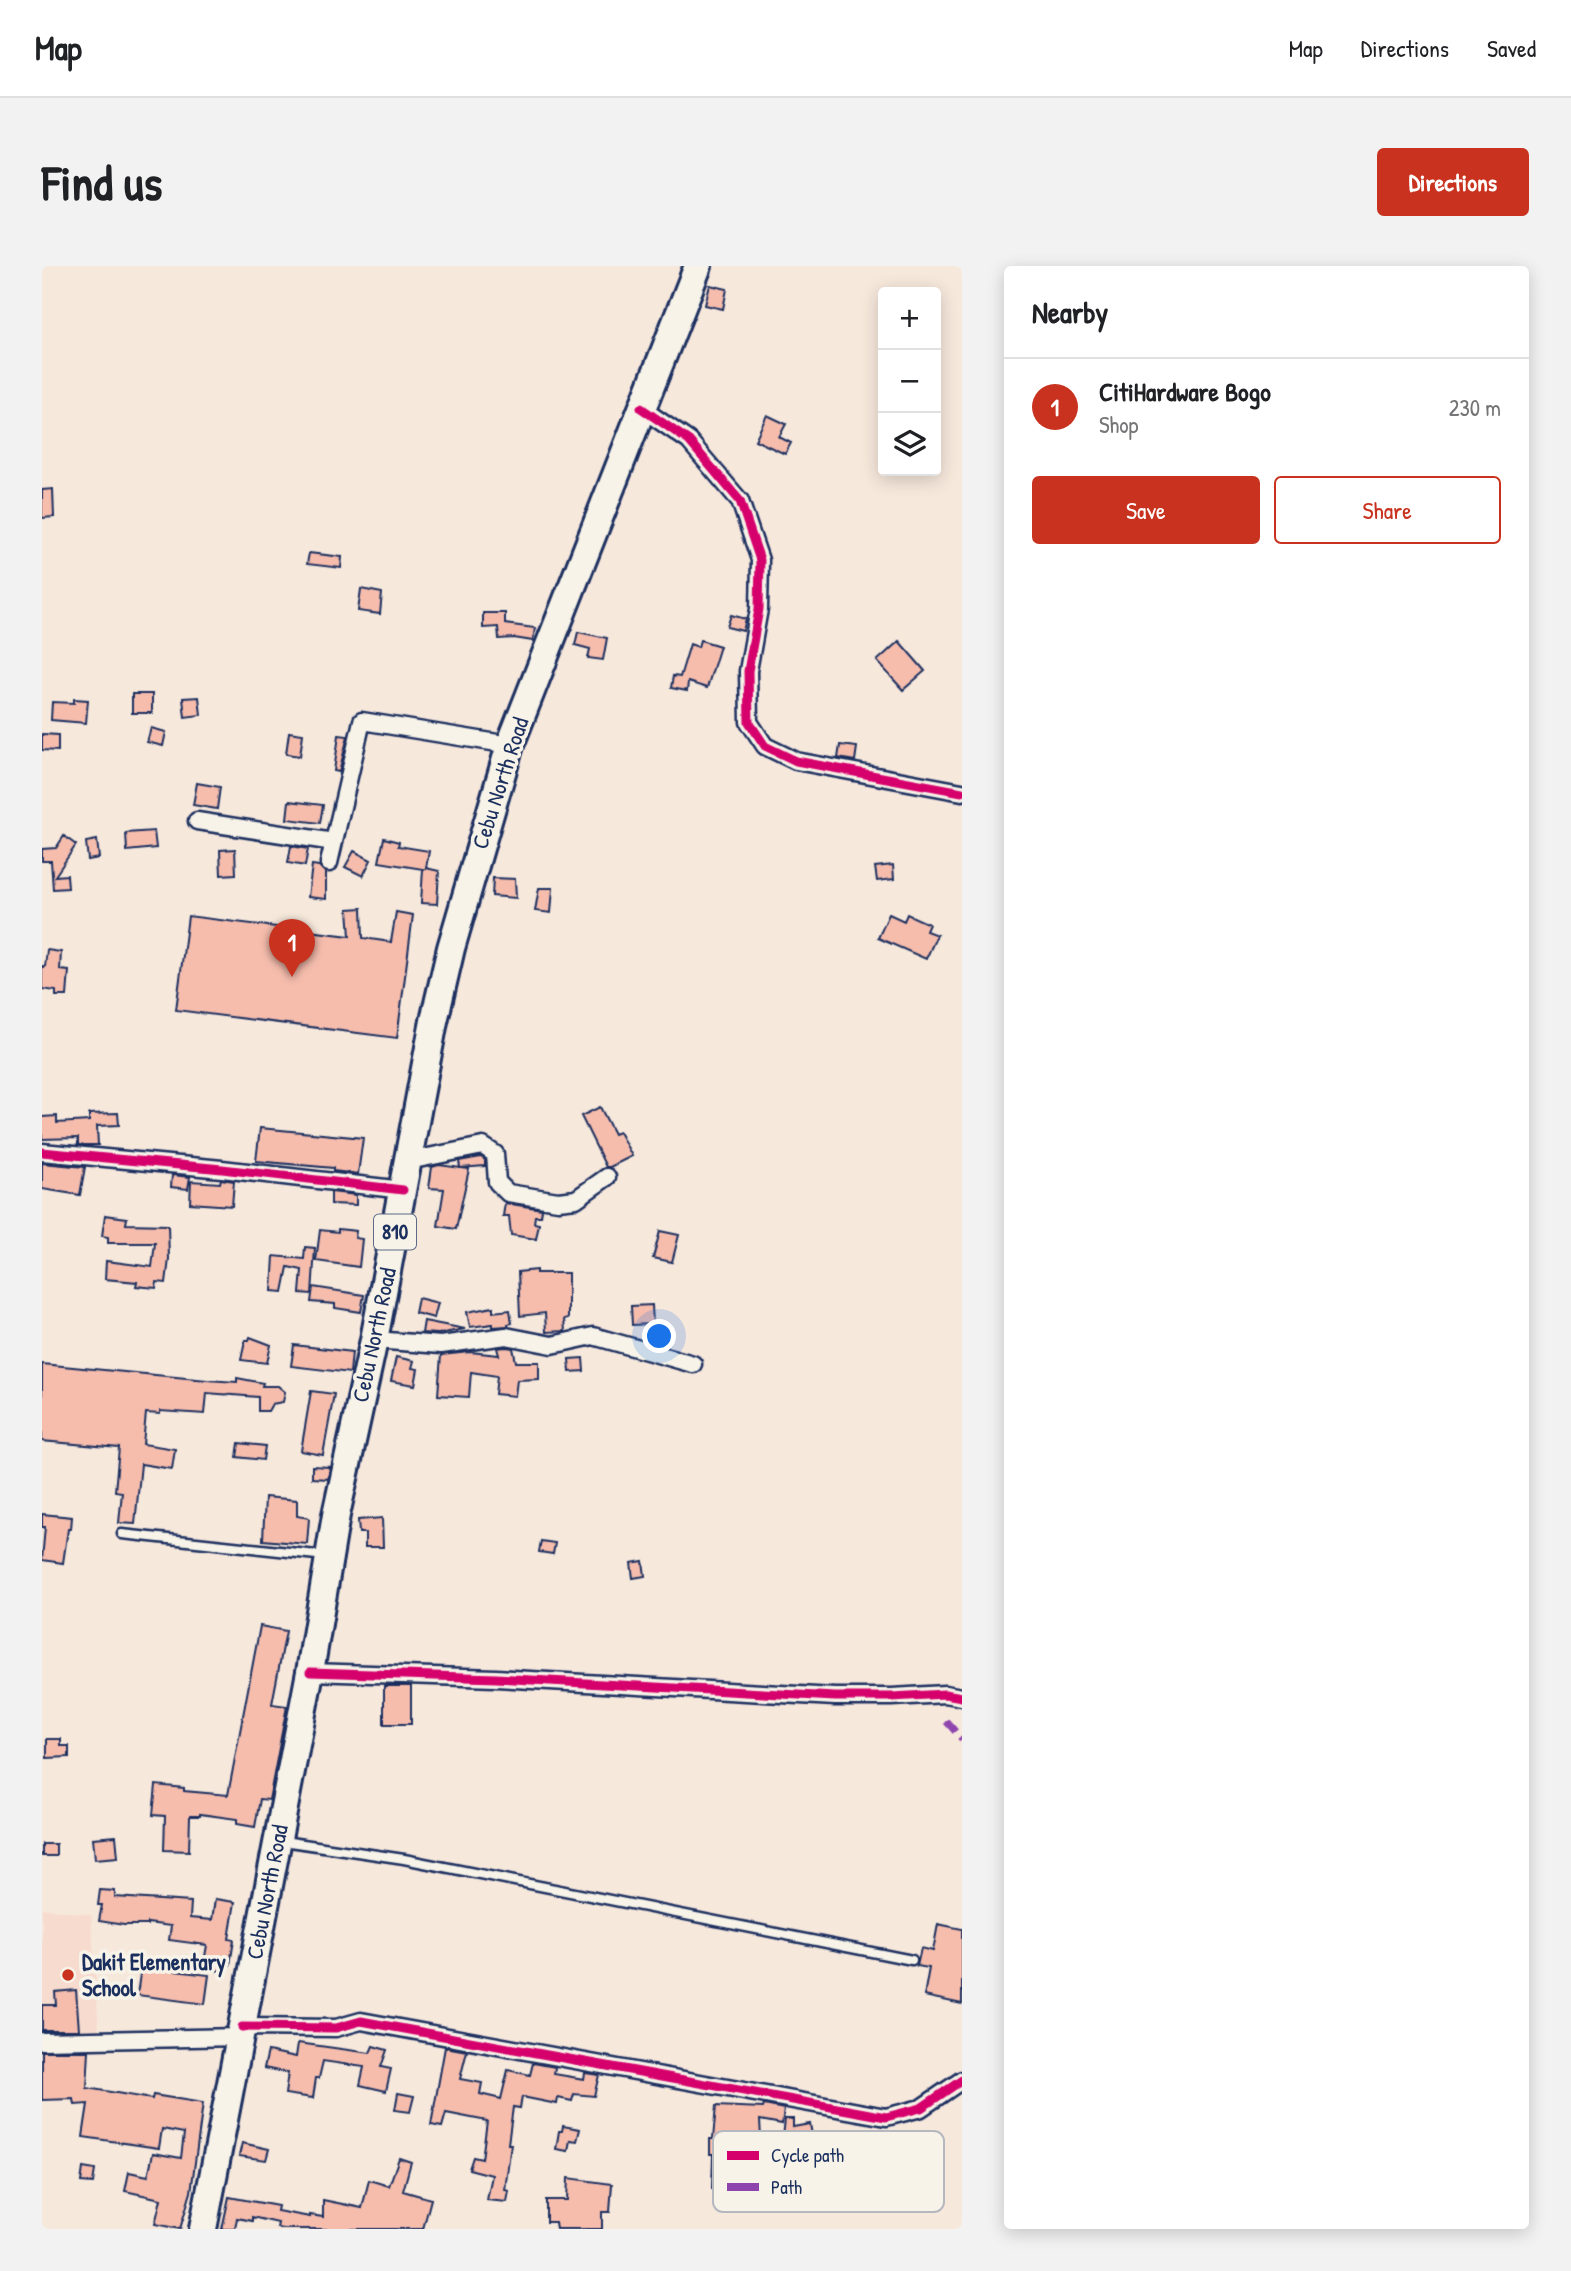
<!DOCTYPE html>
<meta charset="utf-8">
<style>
body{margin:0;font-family:"Patrick Hand",sans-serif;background:#f2f2f2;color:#202124}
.controls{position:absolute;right:21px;top:21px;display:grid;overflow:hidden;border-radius:7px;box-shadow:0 4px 18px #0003}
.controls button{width:63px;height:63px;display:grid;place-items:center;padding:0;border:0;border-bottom:2px solid #e0e0e0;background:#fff;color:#202124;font:35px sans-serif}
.you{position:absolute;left:618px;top:1071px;width:24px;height:24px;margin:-18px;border:5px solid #fff;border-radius:50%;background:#1a73e8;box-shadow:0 0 0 10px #1a73e833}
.badge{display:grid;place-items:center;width:46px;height:46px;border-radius:50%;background:#c8321e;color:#fff;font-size:23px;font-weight:700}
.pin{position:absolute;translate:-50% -58px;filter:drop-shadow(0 2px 4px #0008)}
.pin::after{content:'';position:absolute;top:37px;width:24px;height:21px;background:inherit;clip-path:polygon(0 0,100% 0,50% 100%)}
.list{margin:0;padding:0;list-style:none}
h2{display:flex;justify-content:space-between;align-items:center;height:91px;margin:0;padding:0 28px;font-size:30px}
h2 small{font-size:23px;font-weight:400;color:#757577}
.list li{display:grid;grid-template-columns:46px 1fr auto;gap:21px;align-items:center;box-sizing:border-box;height:98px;padding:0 28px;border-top:2px solid #e0e0e0}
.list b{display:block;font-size:26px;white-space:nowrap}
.list p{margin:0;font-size:23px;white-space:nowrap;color:#757577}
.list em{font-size:23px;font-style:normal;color:#757577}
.actions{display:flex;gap:14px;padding:21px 28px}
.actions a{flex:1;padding:16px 0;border:2px solid #c8321e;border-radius:7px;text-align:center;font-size:24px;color:#c8321e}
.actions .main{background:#c8321e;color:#fff}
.icon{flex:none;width:38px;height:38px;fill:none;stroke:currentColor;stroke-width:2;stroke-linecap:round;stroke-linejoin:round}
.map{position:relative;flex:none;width:920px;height:1963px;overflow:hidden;border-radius:7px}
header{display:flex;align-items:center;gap:42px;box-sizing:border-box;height:98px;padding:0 35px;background:#fff;border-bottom:2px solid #e0e0e0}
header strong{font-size:33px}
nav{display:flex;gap:38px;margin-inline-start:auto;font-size:24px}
.intro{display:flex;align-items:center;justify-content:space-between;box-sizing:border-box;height:168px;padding:0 42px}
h1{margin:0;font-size:49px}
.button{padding:18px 32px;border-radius:7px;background:#c8321e;color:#fff;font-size:24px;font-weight:700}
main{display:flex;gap:42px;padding:0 42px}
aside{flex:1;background:#fff;border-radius:7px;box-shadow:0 4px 18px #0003}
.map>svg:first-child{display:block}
.built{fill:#f7dbce}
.building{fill:#f6bdad;stroke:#1b2f5e;stroke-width:2}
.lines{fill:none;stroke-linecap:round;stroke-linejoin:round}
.service-casing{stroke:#1b2f5e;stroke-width:13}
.minor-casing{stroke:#1b2f5e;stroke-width:21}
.trunk-casing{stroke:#1b2f5e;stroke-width:32}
.service{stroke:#f7f3e8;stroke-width:8}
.minor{stroke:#f7f3e8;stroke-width:16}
.trunk{stroke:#f7f3e8;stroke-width:26}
.quiet{stroke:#8e44ad;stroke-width:7;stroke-dasharray:14 7;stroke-linecap:butt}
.cycleway-casing{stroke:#f7f3e8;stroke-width:13}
.cycleway{stroke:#d6006c;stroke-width:9}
.poi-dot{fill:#c8321e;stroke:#f7f3e8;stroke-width:2.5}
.labels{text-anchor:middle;stroke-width:7;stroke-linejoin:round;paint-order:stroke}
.shield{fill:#f7f3e8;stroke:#5d6a87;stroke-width:2}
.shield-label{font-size:21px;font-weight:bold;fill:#1b2f5e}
.street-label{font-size:23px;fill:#1b2f5e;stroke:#f7f3e8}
.poi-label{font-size:23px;font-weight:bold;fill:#1b2f5e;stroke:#f7f3e8;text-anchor:start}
.key{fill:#f7f3e8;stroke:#b5b8bf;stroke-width:2}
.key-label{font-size:19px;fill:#1b2f5e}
</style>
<header>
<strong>Map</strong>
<nav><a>Map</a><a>Directions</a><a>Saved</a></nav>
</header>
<div class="intro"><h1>Find us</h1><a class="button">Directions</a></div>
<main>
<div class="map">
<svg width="920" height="1963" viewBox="0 0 920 1963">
<rect width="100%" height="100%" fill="#f7e8dc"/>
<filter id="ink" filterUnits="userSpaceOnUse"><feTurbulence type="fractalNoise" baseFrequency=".0143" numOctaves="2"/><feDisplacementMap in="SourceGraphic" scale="14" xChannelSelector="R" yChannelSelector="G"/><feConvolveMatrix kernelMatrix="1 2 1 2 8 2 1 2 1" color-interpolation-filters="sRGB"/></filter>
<g filter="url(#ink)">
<path class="built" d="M0 1642 49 1649 57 1768 0 1769Z"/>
<path class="building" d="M668 19 685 23 681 43 663 39Z
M725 149 744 158 737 171 749 177 743 188 713 174Z
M11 223 12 251 0 252V224Z
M267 287 300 291 299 302 265 298Z
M319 323 340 327 338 348 316 345Z
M441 347H463V358L493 362 491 375 472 372 457 373 456 361 441 362Z
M689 349 704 353 701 365 685 361Z
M536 366 565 372 561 394 546 392 548 383 533 379Z
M658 374 678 380 665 422 646 416 645 425 629 422 631 410 638 411 648 378 656 381Z
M857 375 883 405 861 424 835 395Z
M90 428H110V447H90Z
M157 431 159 449 143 451 141 432Z
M32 433 46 434 44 457 9 454 10 436 32 437Z
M109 462 124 466 121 480 105 476Z
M247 466 261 468 258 490 244 488Z
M0 468 16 469V485L0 484Z
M297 469 306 470 297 506 292 505Z
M798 479 815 481 813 495 796 492Z
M155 517 178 521 175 543 151 539Z
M247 535 281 539 278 557 245 553Z
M112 565 114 582 85 585 84 567Z
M22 570 34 579 13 610 25 609 26 622 11 623 9 595H0V583L14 582Z
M342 572 357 576 356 580 387 585 384 602 397 605 395 638 379 637 381 603 337 596Z
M55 574 57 592 46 594 44 576Z
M249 580 266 583 263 600 246 597Z
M193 583 194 608 179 609 178 584Z
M312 585 329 594 321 610 303 601Z
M270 599 277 600 284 607V633L266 631Z
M851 599 852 613 835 615 833 601Z
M451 612 473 613 474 632 450 630Z
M497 622H511L509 647 493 645Z
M320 642 321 672 349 676 354 646 371 649 355 772 134 744 146 650 308 670 306 643Z
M847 648 862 655 865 648 887 658 884 665 895 669 884 693 836 672Z
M5 684 19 686 18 704 27 705 25 730H14V725L0 723V700L3 701Z
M558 841 572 868 577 866 590 890 568 901H564L539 850Z
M76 847 77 859 55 860 56 879H36V872L0 873V851L15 850V857L47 855V848Z
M218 862 321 872 316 908 291 905V902L214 895Z
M439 891 443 894V900L418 902 417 895Z
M0 897 43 901 38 929 0 923Z
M397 899 427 903 414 963 396 960 402 923 387 922 390 901Z
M130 909 148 911 146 923 129 921Z
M179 913 192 915 190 940 148 937 149 915 178 917Z
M289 926 314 929V939L289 938Z
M463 937 500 943 499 950H493L492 957 497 958 494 973 469 969 467 950H461Z
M63 949 85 952 84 958 126 959 127 993 124 1017 115 1016 114 1022 94 1020 95 1016 63 1013 64 995 110 1001 113 977H66V971L60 970Z
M296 963 314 965 313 972 320 973 317 1001 274 995 278 964 296 966Z
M618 965 637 969 630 996 611 992Z
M263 981 273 982 270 1028 258 1027 260 1004 246 1001 241 1026 230 1025 232 990 262 993Z
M494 1004V1007H526V1052L522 1053 523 1065 504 1066 503 1047 478 1050 476 1006Z
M271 1021 322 1029 319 1046 293 1042V1038L269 1036Z
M376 1032 396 1037 392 1052 373 1047Z
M610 1039 611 1058 590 1059 589 1040Z
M451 1041V1046L468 1044 470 1057 466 1058V1060L451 1061V1058L428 1061 425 1046Z
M382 1055 423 1063 396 1068 380 1067Z
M208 1071 229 1079 225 1097 199 1094 203 1074H207Z
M252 1079 310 1086 308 1107 249 1100Z
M464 1081 471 1082 474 1096H497V1113L475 1114 473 1130 453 1128 455 1110 429 1106 427 1131 396 1129 399 1089 428 1086 457 1089 455 1082Z
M354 1091 372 1095 370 1102 376 1103 373 1119 349 1115Z
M541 1092 542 1105 528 1106 527 1093Z
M0 1098 165 1114 195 1116V1112L221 1117 220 1120H236L243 1126 241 1136 230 1138 226 1145H216V1131L165 1127 163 1148 118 1145V1148L104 1147 101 1178 133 1183 130 1203 99 1198 93 1258 77 1257 80 1226 73 1225 77 1182 0 1175Z
M269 1125 292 1128 281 1189 259 1185Z
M197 1177 223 1180 221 1194 195 1191Z
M270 1200 288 1201 286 1213 270 1212Z
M223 1231 255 1234V1250L267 1252 265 1278 221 1274Z
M0 1248 30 1251 29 1263H26L21 1297 0 1294 3 1261H0Z
M340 1252 341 1281H323V1267H317L316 1254Z
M499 1275 513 1277 511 1288 497 1286Z
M601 1295 603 1310 591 1312 589 1297Z
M218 1360 244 1365 230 1438 245 1440 227 1534 218 1533 213 1561 195 1558V1553L158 1548V1550H148L147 1585 122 1584 123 1550 111 1549 114 1519 142 1522V1525L186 1529Z
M342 1420H369V1458H342Z
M5 1473H19V1480H27V1491L5 1492Z
M74 1570 76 1591 53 1593 51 1572Z
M0 1578H14V1590H0Z
M58 1624 73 1625V1631L149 1636 148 1652 170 1654 173 1633 193 1636 187 1673 192 1674 188 1699 180 1698 179 1705 161 1702 165 1679 127 1674 129 1660 105 1657V1659H82L57 1655 60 1639H56Z
M896 1658 920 1663V1738L882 1730 887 1702 875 1700 879 1682 891 1685Z
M99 1701 167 1709 163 1738 95 1729Z
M34 1724 37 1764H0V1739H14L13 1726Z
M256 1777 328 1787 331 1780 345 1784 339 1801 349 1803 344 1825 318 1819 322 1801 281 1795 277 1812H274L271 1832 243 1828 246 1807 222 1802 226 1785 254 1791Z
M403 1781 425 1785 418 1813 440 1817 438 1828 459 1833 466 1804 488 1809 491 1797 513 1801 512 1808 542 1813 543 1807 557 1809 552 1830 532 1828 530 1835 516 1832 515 1838 480 1831 478 1842 471 1841 466 1878H469L463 1924 467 1925 465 1936 445 1934 450 1909 427 1903 431 1891 440 1893 445 1855 404 1847 400 1861 389 1859Z
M0 1785H47L45 1822 110 1833 111 1829 161 1837 149 1926 138 1963 113 1958 119 1933 83 1925 87 1906 106 1910 111 1887 139 1892 142 1867 120 1863 117 1882 41 1871 46 1838 33 1839 32 1833 0 1834Z
M356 1827 372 1830 368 1846 353 1844Z
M722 1839 742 1843 740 1858 718 1854 719 1872 701 1874 702 1883 687 1885 686 1924 670 1923 671 1888H668V1873H671L674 1840 721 1842Z
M743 1853H751V1861L768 1858 771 1874 753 1877 751 1881V1899H738Z
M521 1860 538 1863 535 1875 528 1874 526 1885 514 1883 517 1865H520Z
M200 1877 227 1883 224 1894 197 1890Z
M357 1892 369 1896 361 1925 389 1933 381 1963H242L235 1962 236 1957 210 1951V1955L195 1952 193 1963H180L187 1931 236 1940 235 1945 268 1951V1949L281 1951V1934L320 1942 327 1914 347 1920Z
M41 1902 53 1904 51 1917 39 1916Z
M526 1912 570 1918 568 1946H560V1963H514L513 1956H504V1934H525Z"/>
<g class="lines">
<g class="service-casing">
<path id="service" d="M80 1268 284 1290
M241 1575 362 1593 870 1694"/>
</g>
<g class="minor-casing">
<path id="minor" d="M599 142 647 175 698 235 718 294 717 343 706 405 707 456 723 480 754 495 920 526
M155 555 292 576
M287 597 320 455 468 479
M0 886 180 903 361 924
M366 895 441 880 453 888 455 916 466 927 516 935 534 933 565 911
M332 1074 399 1079 464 1070 510 1079 551 1070 651 1098
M268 1406 454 1412 793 1431H850L903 1428 920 1431
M200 1761 294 1762 319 1755 844 1851 879 1842 920 1814
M0 1775 198 1771"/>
</g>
<g class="trunk-casing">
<path id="trunk" d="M161 1963 268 1406 294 1249 332 1074 392 755 409 682 468 479 656 0"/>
</g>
<use href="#service" class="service"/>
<use href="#minor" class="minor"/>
<use href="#trunk" class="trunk"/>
<path class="quiet" d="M904 1455 920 1473"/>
<g class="cycleway-casing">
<path id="cycleway" d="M599 142 647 175 698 235 718 294 717 343 706 405 707 456 723 480 754 495 920 526
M0 886 180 903 361 924
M268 1406 454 1412 793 1431H850L903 1428 920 1431
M200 1761 294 1762 319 1755 844 1851 879 1842 920 1814"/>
</g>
<use href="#cycleway" class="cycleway"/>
</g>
</g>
<circle class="poi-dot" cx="26" cy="1709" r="7"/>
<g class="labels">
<rect class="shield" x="332" y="948.5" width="42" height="35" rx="5"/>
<g class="shield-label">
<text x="353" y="973">810</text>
</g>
<g class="street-label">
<text transform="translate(458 517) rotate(-72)" y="8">Cebu North Road</text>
<text transform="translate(332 1069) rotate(-78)" y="8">Cebu North Road</text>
<text transform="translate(225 1626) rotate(-79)" y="8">Cebu North Road</text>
</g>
<g class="poi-label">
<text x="40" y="1704">Dakit Elementary<tspan x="40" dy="26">School</tspan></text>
</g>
</g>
<rect x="671" y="1865" width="231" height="81" rx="10" class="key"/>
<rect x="685" y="1885" width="32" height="9" fill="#d6006c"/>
<rect x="685" y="1917" width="32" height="8" fill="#8e44ad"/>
<g class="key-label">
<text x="729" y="1896">Cycle path</text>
<text x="729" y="1928">Path</text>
</g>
</svg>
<div class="controls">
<button>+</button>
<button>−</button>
<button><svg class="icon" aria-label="layers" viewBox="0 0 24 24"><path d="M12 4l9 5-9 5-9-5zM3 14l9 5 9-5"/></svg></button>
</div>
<div class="you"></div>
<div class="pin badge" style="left:250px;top:711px">1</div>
</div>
<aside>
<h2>Nearby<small></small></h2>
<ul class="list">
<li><span class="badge">1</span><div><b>CitiHardware Bogo</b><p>Shop</p></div><em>230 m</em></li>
</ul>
<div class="actions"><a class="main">Save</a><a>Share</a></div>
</aside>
</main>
